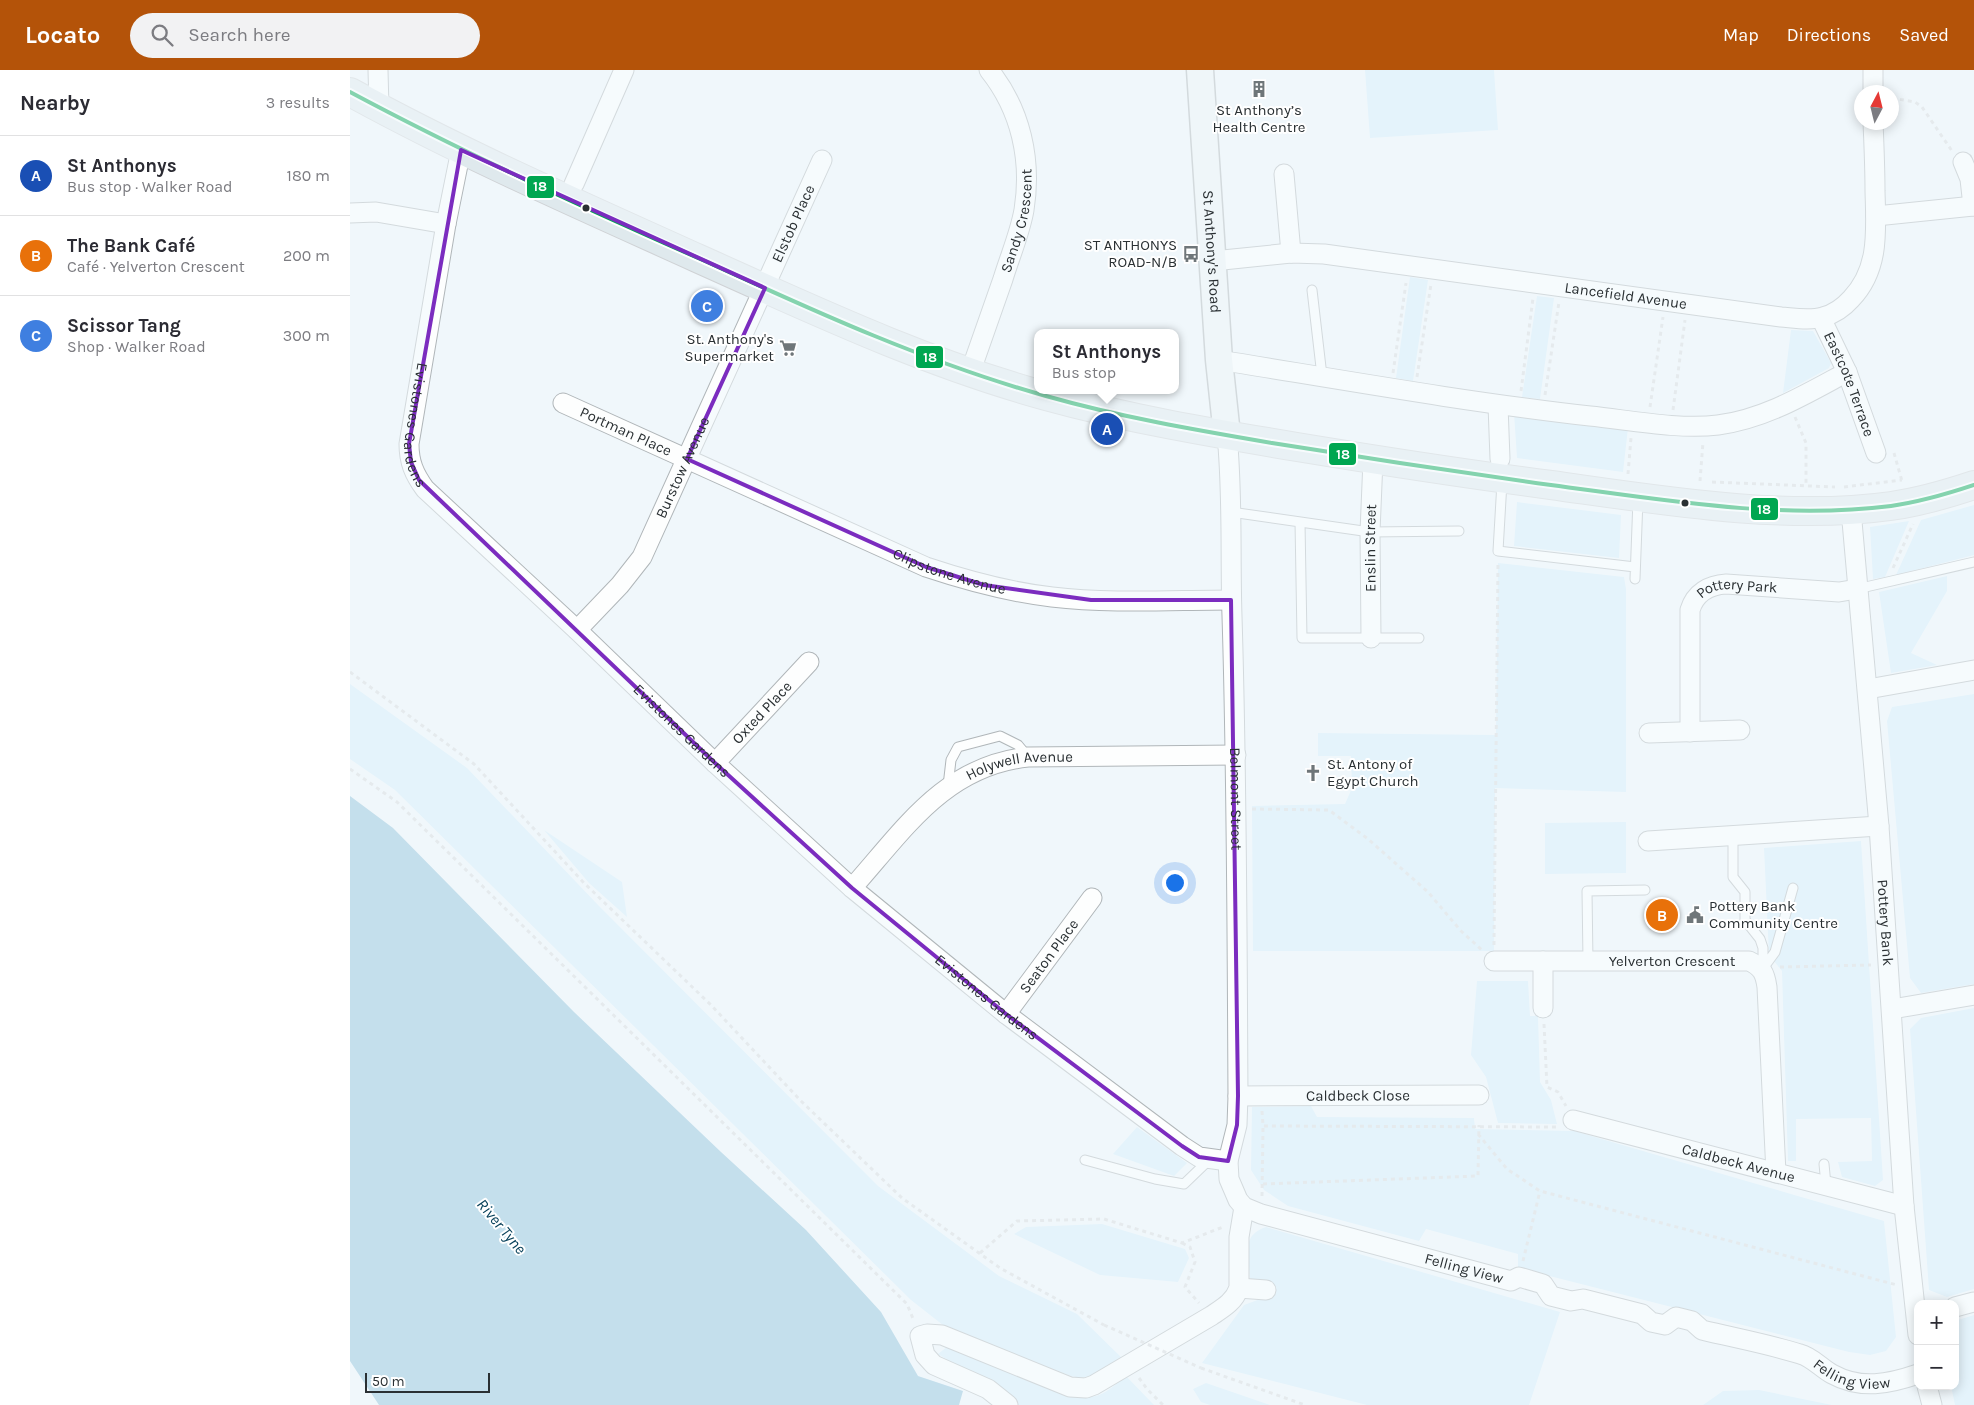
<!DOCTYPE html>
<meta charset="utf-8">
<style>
body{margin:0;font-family:Karla,sans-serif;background:#f2f2f3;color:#2b2b33}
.controls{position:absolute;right:15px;bottom:15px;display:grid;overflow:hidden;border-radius:10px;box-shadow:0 2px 12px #0003}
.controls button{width:45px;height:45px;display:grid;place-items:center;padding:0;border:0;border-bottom:1px solid #e1e1e2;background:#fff;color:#2b2b33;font:25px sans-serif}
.compass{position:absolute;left:1504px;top:15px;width:45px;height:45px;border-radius:50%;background:#fff;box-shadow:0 2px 12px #0003;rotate:7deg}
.scale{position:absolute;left:15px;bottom:12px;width:125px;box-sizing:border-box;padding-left:5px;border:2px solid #2a3033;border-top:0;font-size:14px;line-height:18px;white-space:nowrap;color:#2a3033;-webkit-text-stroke:4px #fff;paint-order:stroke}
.you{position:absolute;left:824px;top:812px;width:18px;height:18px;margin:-12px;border:4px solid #fff;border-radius:50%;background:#1a73e8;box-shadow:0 0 0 8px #1a73e833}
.badge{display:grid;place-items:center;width:32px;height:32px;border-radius:50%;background:#b45309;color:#fff;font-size:16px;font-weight:700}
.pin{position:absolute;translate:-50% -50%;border:2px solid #fff;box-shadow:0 1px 5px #0006}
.popup{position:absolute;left:684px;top:259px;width:145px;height:65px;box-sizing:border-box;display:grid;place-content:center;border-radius:10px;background:#fff;filter:drop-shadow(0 1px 4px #0005);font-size:16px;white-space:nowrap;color:#7c7c81}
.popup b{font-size:19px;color:#2b2b33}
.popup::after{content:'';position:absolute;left:50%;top:100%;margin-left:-10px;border:10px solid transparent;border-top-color:#fff}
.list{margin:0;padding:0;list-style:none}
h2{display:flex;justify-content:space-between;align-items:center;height:65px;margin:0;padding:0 20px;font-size:21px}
h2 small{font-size:16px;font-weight:400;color:#7c7c81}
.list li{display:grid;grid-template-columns:32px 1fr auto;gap:15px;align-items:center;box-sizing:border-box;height:80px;padding:0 20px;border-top:1px solid #e1e1e2}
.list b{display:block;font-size:19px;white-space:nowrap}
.list p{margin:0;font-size:16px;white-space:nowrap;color:#7c7c81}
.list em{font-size:16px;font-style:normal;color:#7c7c81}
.icon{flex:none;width:28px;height:28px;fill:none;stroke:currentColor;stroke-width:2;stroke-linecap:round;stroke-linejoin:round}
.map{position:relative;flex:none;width:1624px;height:1335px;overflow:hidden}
header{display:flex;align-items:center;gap:30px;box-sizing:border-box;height:70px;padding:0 25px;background:#b45309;color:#fff}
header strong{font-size:24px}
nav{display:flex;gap:28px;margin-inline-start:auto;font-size:18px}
.search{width:350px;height:45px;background:#f2f2f3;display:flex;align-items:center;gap:12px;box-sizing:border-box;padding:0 18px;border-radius:28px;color:#7c7c81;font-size:19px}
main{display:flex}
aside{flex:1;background:#fff}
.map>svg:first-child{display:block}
.green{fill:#d5edfa}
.water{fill:#8fc0d9}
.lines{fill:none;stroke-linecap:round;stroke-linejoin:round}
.lane-casing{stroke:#b0b6b9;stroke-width:11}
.street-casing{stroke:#b0b6b9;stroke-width:21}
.secondary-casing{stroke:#b0b6b9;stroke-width:29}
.primary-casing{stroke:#cfd2d5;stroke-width:30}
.path{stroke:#d8dadc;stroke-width:3;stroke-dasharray:4 4;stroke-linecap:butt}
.lane{stroke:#fdfefe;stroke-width:9}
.street{stroke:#fdfefe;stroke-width:19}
.secondary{stroke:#edf3f5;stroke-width:26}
.primary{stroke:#dfe9ed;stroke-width:28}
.path-bridge{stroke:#d8dadc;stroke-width:3;stroke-dasharray:4 4;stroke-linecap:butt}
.bus-1-casing{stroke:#fff;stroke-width:8}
.bus-1{stroke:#00a651;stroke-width:4}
.marked{fill:none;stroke:#7b2cbf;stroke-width:4;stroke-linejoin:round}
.bus-dot{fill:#2a3033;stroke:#fff;stroke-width:2}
.labels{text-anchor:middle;stroke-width:4;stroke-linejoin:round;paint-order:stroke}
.poi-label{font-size:15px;fill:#2a3033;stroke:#fff;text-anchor:end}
.street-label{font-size:15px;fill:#2a3033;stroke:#fff}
.water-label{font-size:16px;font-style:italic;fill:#09425b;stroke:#fff}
.line-badge{stroke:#fff;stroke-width:2}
.badge-label{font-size:14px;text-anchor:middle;font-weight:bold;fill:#fff}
</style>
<header>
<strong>Locato</strong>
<div class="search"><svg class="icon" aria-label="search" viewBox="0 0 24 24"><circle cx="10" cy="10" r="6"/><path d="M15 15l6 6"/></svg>Search here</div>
<nav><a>Map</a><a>Directions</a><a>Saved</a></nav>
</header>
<main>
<aside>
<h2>Nearby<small>3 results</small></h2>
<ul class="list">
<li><span class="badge" style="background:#1a4fb4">A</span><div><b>St Anthonys</b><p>Bus stop · Walker Road</p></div><em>180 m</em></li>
<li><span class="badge" style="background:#e8710a">B</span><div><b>The Bank Café</b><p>Café · Yelverton Crescent</p></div><em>200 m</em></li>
<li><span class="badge" style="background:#3f7fe0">C</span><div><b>Scissor Tang</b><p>Shop · Walker Road</p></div><em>300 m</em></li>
</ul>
</aside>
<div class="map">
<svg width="1624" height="1335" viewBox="0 0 1624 1335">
<rect width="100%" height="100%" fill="#f0f7fb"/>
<path class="green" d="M1015 0H1144L1148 60 1020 68Z
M1060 207 1078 210 1063 311 1046 308Z
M1187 226 1204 228 1190 329 1172 327Z
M1441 260 1463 261 1481 293 1479 298 1433 323Z
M1164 343 1278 358 1273 402 1167 388Z
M1167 432 1271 445 1269 488 1164 476Z
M1624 435V485L1546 505 1571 450Z
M1559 451 1535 507 1523 509 1520 457Z
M1148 493 1274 507 1276 519V722L1145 718 1144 881H903L902 736 995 734 1002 718 1001 686H968V663L1146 665Z
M1597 506V521L1561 583 1587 595 1541 603 1529 522Z
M0 614 117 698 249 836 528 1116 649 1206 727 1244 772 1288C754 1300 744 1311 721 1306L598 1259 561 1230 45 720 0 689Z
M1624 624V914L1571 923 1560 908 1537 651 1542 637Z
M1276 752V803L1195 804V753Z
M194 760 272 812 277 847 239 813Z
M1511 771 1533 1110 1525 1116 1492 1107 1488 1092 1522 1091 1521 1048 1446 1049V1091H1438L1432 901 1419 885 1414 778Z
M1127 911H1178L1180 946H1188L1190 1012 1201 1030 1207 1054 1148 1053 1136 1007 1121 985Z
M1624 938V1219L1597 1227 1579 1220 1560 959 1571 948Z
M961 1036 967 1047 1124 1048 1125 1059 1224 1061 1534 1151 1546 1267 1536 1281 1520 1285 1499 1282 1168 1198V1184L1076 1159 1069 1171 938 1136 914 1120 901 1100 902 1037Z
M787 1057 837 1093 824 1106 763 1084Z
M752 1154 835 1179 839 1188 828 1212 750 1205 664 1164 676 1157Z
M916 1157 1210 1242 1179 1335H1017L852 1293 894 1235 921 1225 924 1215 907 1212 900 1208C899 1185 890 1166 916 1157Z
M1624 1245V1335H1605L1601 1316H1605V1251Z
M602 1273 720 1324C748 1332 755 1323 776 1306L804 1335H664L651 1323 588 1284Z
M856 1313 920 1335H860L851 1332 843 1319Z
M1409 1320 1482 1335H1353L1373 1321Z"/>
<path class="water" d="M0 726 43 758 224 942 371 1082 456 1160 531 1242 568 1306 613 1321 609 1335H29L0 1291Z"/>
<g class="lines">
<g class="lane-casing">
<path id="lane" d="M962 220 972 306
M1152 412 1148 481 1285 497
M881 442 1020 462 1109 461
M950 452 952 568H1069
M1285 509 1288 429
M1507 519 1624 492
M598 716 601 690 608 677 650 666 668 675 678 687
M1383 766V807L1395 822V850L1410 869 1413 878V898
M1238 891 1237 821 1295 820
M1414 897 1425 882 1443 818
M735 1090 805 1109 834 1114 860 1089
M1474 1094 1476 1115"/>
</g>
<g class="street-casing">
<g id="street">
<path d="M28 0 29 38"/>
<path d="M1523 0V22"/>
<path id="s1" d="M111 80 96 154 59 374C59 392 64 404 75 419L227 560 365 693 502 818 656 944 832 1076 849 1087 878 1091"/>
<path d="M1613 92 1620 109 1623 136"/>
<path d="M934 104 941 183"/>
<path d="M224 114 274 0"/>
<path d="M0 143 26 142 96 154"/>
<path d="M1526 146 1624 136"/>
<path id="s2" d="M863 191 941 183 974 184 1431 247C1444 248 1460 251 1473 247 1484 244 1493 238 1501 229 1530 199 1526 160 1525 121 1525 98 1524 75 1523 52"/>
<path id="s3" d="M1471 248 1497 302 1526 383"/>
<path d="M869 290C993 310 1116 332 1240 346 1279 350 1330 360 1368 355 1415 349 1456 324 1497 302"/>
<path id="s4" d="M620 303C631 271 642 240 653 209 660 186 670 163 674 140 682 90 671 40 639 0"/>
<path id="s5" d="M213 333 576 497C618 511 659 522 702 527 761 534 822 530 881 530"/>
<path d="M1148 335 1150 389"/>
<path id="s6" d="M877 365C883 425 880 486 882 546 887 706 887 866 888 1026L887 1055 878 1091 879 1109 888 1130 894 1137 911 1144 1161 1211 1169 1207 1193 1214 1201 1226 1221 1231 1233 1229 1292 1244 1301 1252 1315 1255 1326 1247 1342 1251 1352 1260C1385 1268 1418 1274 1450 1284 1462 1287 1471 1298 1482 1304 1511 1320 1539 1314 1568 1304"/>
<path id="s7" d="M1501 440 1529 756 1554 1136 1568 1265"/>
<path id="s8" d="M227 560 270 515 292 487 472 90"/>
<path id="s9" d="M1021 568 1020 462 1023 390"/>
<path d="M1518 619 1624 600"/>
<path id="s10" d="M1340 662V540C1345 523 1359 515 1376 514L1489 522 1507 519"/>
<path d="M1299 663 1390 660"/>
<path id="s11" d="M365 693 459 592"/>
<path d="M1298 771 1529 756"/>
<path id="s12" d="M502 818C554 760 594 696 678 687L886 685"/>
<path id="s13" d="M1144 891H1399C1412 897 1415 903 1417 917L1426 1103"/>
<path d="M1193 891V938"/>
<path d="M1542 939 1624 925"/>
<path id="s14" d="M656 944 742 828"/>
<path id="s15" d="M888 1026 1129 1025"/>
<path id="s16" d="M1223 1050 1554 1136"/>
<path d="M889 1218 916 1220"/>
<path d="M1605 1237 1624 1232"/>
<path d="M1577 1316 1582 1335"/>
<path d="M658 1335 638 1319 584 1295 575 1285 570 1266 577 1264 592 1265 720 1317 736 1318 744 1315 861 1246C873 1238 884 1232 889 1218V1167L894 1137"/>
</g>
</g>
<g class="secondary-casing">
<g id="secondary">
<path id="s17" d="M850 0 869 290 877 365"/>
</g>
</g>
<g class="primary-casing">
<path id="primary" d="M0 22C113 84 230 135 347 188 461 239 575 293 696 326 779 349 863 363 947 377 1032 391 1116 404 1201 415 1309 430 1433 451 1541 436 1570 432 1597 424 1624 415"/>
</g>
<path class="path" d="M1542 28 1565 32 1572 37 1602 81
M1043 303 1056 213
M1067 307 1081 214
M1171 321 1183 228
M1195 325 1209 232
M1300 337 1313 247
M1323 340 1335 250
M1445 347 1456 373V416
M1544 383 1552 411
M1278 404 1281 368
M1350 411 1353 372
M1362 412 1485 417
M1494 417 1552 410
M1543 498 1563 454
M0 602 124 694 234 813 361 935 451 1031 552 1128 650 1198 754 1255
M0 699 47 732 557 1234 564 1251
M902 739 979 740 1018 769 1078 822 1111 861 1133 881
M1144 875 1148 491
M1430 897 1521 895
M1194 954 1197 1017 1208 1022 1216 1036
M912 1041 913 1056 1209 1057
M1128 1064 1157 1099 1190 1121 1547 1215
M913 1114 1128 1106 1129 1055
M912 1126 913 1056
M832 1173 840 1177 845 1192 835 1217 849 1233
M630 1183 667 1151 754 1149 832 1173 873 1157
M1173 1191 1190 1121
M851 1298 955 1335
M789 1308 797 1319 813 1335"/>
<use href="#lane" class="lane"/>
<use href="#street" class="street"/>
<use href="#secondary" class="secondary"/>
<use href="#primary" class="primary"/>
<path class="path-bridge" d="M754 1255 851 1298"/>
<g class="bus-1-casing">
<path id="bus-1" d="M0 22C116 84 235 138 355 191 466 242 578 293 696 326 770 347 846 360 922 373 1015 388 1108 402 1201 415 1314 430 1428 450 1541 436 1570 432 1597 424 1624 415"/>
</g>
<use href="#bus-1" class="bus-1"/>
</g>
<path d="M0 0H1624V1335H0ZM111 80 415 218 337 389 576 497 634 515 741 530H881L888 1026 887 1055 878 1091 849 1087 832 1076 656 944 502 818 365 693 69 410 61 392 59 374Z" fill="#f0f7fb" fill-opacity=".55" fill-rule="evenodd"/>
<path class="marked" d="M111 80 415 218 337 389 576 497 634 515 741 530H881L888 1026 887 1055 878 1091 849 1087 832 1076 656 944 502 818 365 693 69 410 61 392 59 374Z"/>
<defs>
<g id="building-bare" transform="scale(1.35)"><path d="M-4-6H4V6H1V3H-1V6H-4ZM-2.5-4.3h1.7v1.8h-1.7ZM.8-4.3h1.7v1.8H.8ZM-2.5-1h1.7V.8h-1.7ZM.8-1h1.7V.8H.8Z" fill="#6f7679" stroke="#fff" stroke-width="2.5" paint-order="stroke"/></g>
<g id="bus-bare" transform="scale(1.35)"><path d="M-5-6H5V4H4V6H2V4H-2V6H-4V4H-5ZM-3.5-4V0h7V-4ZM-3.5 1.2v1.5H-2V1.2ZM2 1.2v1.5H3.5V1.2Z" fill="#6f7679" stroke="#fff" stroke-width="2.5" paint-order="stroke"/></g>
<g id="supermarket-bare" transform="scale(1.35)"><path d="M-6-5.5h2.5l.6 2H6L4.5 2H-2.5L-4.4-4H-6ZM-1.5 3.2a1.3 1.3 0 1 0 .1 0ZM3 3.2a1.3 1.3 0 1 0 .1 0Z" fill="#6f7679" stroke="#fff" stroke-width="2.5" paint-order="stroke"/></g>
<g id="church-bare" transform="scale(1.35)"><path d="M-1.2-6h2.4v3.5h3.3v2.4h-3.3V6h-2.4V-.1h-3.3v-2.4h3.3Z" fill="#6f7679" stroke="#fff" stroke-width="2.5" paint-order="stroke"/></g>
<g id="civic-bare" transform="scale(1.35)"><path d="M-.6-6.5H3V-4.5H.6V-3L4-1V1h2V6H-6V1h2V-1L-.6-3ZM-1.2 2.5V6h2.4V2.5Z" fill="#6f7679" stroke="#fff" stroke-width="2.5" paint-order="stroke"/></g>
</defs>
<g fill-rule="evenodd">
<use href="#building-bare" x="909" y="19"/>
<use href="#bus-bare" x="841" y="184"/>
<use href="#supermarket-bare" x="438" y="278"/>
<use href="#church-bare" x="963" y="703"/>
<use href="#civic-bare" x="1345" y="845"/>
</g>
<g class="bus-dot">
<circle cx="236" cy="138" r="4.5"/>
<circle cx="1335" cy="433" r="4.5"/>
</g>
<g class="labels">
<g class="poi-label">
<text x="909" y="45" text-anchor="middle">St Anthony’s<tspan x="909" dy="17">Health Centre</tspan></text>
<text x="827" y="180">ST ANTHONYS<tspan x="827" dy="17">ROAD-N/B</tspan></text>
<text x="424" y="274">St. Anthony's<tspan x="424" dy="17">Supermarket</tspan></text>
<text x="977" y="699" text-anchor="start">St. Antony of<tspan x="977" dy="17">Egypt Church</tspan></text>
<text x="1359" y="841" text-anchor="start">Pottery Bank<tspan x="1359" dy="17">Community Centre</tspan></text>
</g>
<g class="street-label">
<text dy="5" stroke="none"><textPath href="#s4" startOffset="160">Sandy Crescent</textPath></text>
<text dy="5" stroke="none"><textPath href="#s8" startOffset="464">Elstob Place</textPath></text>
<text dy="5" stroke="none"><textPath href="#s17" startOffset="182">St Anthony's Road</textPath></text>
<text dy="5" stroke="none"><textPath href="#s2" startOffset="416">Lancefield Avenue</textPath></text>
<text dy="5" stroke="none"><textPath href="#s3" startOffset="72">Eastcote Terrace</textPath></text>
<text dy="5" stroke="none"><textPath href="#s1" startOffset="280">Evistones Gardens</textPath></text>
<text dy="5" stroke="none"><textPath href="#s5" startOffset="69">Portman Place</textPath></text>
<text dy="5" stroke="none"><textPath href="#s8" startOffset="196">Burstow Avenue</textPath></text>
<text dy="5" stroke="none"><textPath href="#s9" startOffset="90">Enslin Street</textPath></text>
<text dy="5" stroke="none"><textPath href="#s5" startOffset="422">Clipstone Avenue</textPath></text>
<text dy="5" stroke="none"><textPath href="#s10" startOffset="180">Pottery Park</textPath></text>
<text dy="5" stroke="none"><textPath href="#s11" startOffset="69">Oxted Place</textPath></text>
<text dy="5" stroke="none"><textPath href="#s1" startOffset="700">Evistones Gardens</textPath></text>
<text dy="5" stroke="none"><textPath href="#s12" startOffset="216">Holywell Avenue</textPath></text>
<text dy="5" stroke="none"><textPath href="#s6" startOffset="364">Belmont Street</textPath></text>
<text dy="5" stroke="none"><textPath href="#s7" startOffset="414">Pottery Bank</textPath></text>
<text dy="5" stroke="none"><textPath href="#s14" startOffset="72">Seaton Place</textPath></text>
<text dy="5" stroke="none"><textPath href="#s13" startOffset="178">Yelverton Crescent</textPath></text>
<text dy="5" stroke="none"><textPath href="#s1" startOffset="1105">Evistones Gardens</textPath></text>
<text dy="5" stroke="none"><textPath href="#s15" startOffset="120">Caldbeck Close</textPath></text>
<text dy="5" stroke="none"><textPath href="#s16" startOffset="171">Caldbeck Avenue</textPath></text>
<text dy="5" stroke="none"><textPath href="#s6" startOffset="1006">Felling View</textPath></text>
<text dy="5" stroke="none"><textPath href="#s6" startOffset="1425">Felling View</textPath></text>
</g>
<g class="water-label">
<text transform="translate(152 1156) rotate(50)" y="6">River Tyne</text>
</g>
</g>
<g class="line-badge">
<rect x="176" y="105" width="29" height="24" rx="5" fill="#00a651"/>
<rect x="565" y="275" width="29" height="24" rx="5" fill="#00a651"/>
<rect x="978" y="372" width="29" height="24" rx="5" fill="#00a651"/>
<rect x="1400" y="427" width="29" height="24" rx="5" fill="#00a651"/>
</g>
<g class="badge-label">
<text x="190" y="121">18</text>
<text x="580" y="292">18</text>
<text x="993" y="389">18</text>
<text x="1414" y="444">18</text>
</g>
</svg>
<div class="controls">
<button>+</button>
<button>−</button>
</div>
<svg class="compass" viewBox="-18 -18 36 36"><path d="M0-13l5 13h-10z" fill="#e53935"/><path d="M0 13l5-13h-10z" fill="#7c7c81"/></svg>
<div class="scale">50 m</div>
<div class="you"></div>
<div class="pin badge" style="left:757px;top:359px;background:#1a4fb4">A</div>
<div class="popup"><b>St Anthonys</b>Bus stop</div>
<div class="pin badge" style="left:1312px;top:845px;background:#e8710a">B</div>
<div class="pin badge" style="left:357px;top:236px;background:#3f7fe0">C</div>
</div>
</main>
